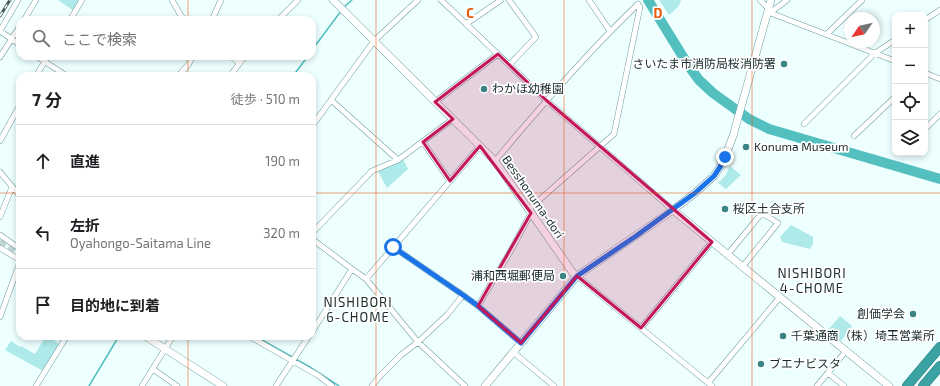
<!DOCTYPE html>
<html lang="ja">
<meta charset="utf-8">
<style>
body{margin:0;font-family:"Exo 2","Noto Sans JP",sans-serif;background:#f6f6f6;color:#202124}
.controls{position:absolute;right:12px;top:12px;display:grid;overflow:hidden;border-radius:8px;box-shadow:0 2px 6px #0003}
.controls button{width:36px;height:36px;display:grid;place-items:center;padding:0;border:0;border-bottom:1px solid #e0e0e0;background:#fff;color:#202124;font:20px sans-serif}
.compass{position:absolute;left:844px;top:12px;width:36px;height:36px;border-radius:50%;background:#fff;box-shadow:0 2px 6px #0003;rotate:236deg}
.stop{position:absolute;width:12px;height:12px;margin:-9px;border:3px solid #1a73e8;border-radius:50%;background:#fff}
.stop.end{background:#1a73e8;border-color:#fff;box-shadow:0 1px 4px #0008}
.list{margin:0;padding:0;list-style:none}
h2{display:flex;justify-content:space-between;align-items:center;height:52px;margin:0;padding:0 16px;font-size:17px}
h2 small{font-size:13px;font-weight:400;color:#757577}
.list li{display:grid;grid-template-columns:26px 1fr auto;gap:12px;align-items:center;box-sizing:border-box;height:72px;padding:0 16px;border-top:1px solid #e0e0e0}
.list b{display:block;font-size:15px;white-space:nowrap}
.list p{margin:0;font-size:13px;white-space:nowrap;color:#757577}
.list em{font-size:13px;font-style:normal;color:#757577}
.icon{flex:none;width:22px;height:22px;fill:none;stroke:currentColor;stroke-width:2;stroke-linecap:round;stroke-linejoin:round}
.map{position:relative;flex:none;width:940px;height:386px;overflow:hidden}
.search{position:absolute;background:#fff;box-shadow:0 2px 6px #0003;left:16px;top:16px;width:300px;height:44px;display:flex;align-items:center;gap:10px;box-sizing:border-box;padding:0 14px;border-radius:12px;color:#757577;font-size:15px}
.panel{position:absolute;background:#fff;box-shadow:0 2px 6px #0003;left:16px;top:72px;width:300px;height:268px;border-radius:12px}
.map>svg:first-child{display:block}
.green{fill:#adeae9}
.lines{fill:none;stroke-linecap:round;stroke-linejoin:round}
.stream{stroke:#53bfbf;stroke-width:1.5}
.river{stroke:#53bfbf;stroke-width:10}
.secondary-tunnel{stroke:#c3d5d5;stroke-width:7;stroke-dasharray:7 3.5;stroke-linecap:butt}
.street-casing{stroke:#6f9b9a;stroke-width:6}
.secondary-casing{stroke:#6f9b9a;stroke-width:8}
.highway-casing{stroke:#2f7979;stroke-width:10}
.street{stroke:#fff;stroke-width:5}
.secondary{stroke:#fff;stroke-width:7}
.highway{stroke:#3aa2a2;stroke-width:9}
.rail-casing{stroke:#4a5c5c;stroke-width:3}
.rail{stroke:#fff;stroke-width:1.5;stroke-dasharray:4.5;stroke-linecap:butt}
.route{stroke:#1a73e8;stroke-width:5}
.marked{fill:#c2185b;fill-opacity:0.2;stroke:#c2185b;stroke-width:3;stroke-linejoin:round}
.grid{fill:none;stroke:#e8590c;stroke-width:1;stroke-opacity:0.55}
.poi-dot{fill:#3c8484;stroke:#fff;stroke-width:1.5}
.labels{text-anchor:middle;stroke-width:3.5;stroke-linejoin:round;paint-order:stroke}
.poi-label{font-size:12px;fill:#1a2c2c;stroke:#fff;text-anchor:start}
.street-label{font-size:12px;fill:#1a2c2c;stroke:#fff}
.neighbourhood-label{font-size:13px;letter-spacing:1px;fill:#1a2c2c;stroke:#fff}
.grid-label{font-size:13px;text-anchor:middle;font-weight:bold;fill:#e8590c;stroke:#fff;stroke-width:3.5;stroke-linejoin:round;paint-order:stroke}
</style>
<div class="map">
<svg width="940" height="386" viewBox="0 0 940 386">
<rect width="100%" height="100%" fill="#edffff"/>
<path class="green" d="M58 0H82L74 11Z
M659 0H681L679 6 669 15Z
M403 159 408 169 387 188 378 171Z
M730 166 741 175 726 189 718 183 726 175Z
M791 225 813 237V244L810 249 782 242 780 237Z
M840 316 852 326 841 341 828 330Z
M46 336H47L59 344 43 371 5 350 11 341 20 347 21 346 35 354Z"/>
<g class="lines">
<path class="stream" d="M344 7 352 0
M312 50 341 11
M293 76 308 56
M255 336 308 366 339 386
M89 386 119 336"/>
<path class="river" d="M648 0 688 65 699 80 713 93 749 119 769 129 940 179"/>
<path class="secondary-tunnel" d="M0 241 20 254"/>
<g class="street-casing">
<path id="street" d="M172 0 181 16 186 20
M441 0 546 100 673 210
M589 0 610 31
M760 0 769 9
M768 12 895 61
M771 12 787 0
M24 20 36 0
M70 20 82 0
M212 20 221 0
M278 20 298 0
M925 20 940 10
M466 24 501 0
M0 31 18 0
M0 31 20 45
M827 34 862 0
M36 56 67 76
M231 56 239 63
M0 57 20 26
M509 65 536 37 509 0
M925 73 940 79
M36 76 48 56
M178 76 188 65 193 56
M230 76 245 56
M331 100 398 160
M435 102 498 54
M804 124 875 53 895 40
M312 126 374 41 418 0
M925 129 940 114
M854 136 895 97
M0 141 20 105
M423 142 450 181
M495 161C540 107 587 53 638 4
M0 172 20 196
M529 209 614 134 640 7
M0 217 12 187
M312 233 372 171 398 160 453 119
M0 235 20 249
M312 239 352 269 366 279 480 146
M393 247 463 295 478 306 521 343
M0 248 20 260
M728 254 762 213 778 223 743 266
M577 276 712 386
M366 279 418 342 465 386
M478 306 510 252 531 213
M0 317 20 262
M641 328 712 242
M312 332 352 269
M249 336 319 376 332 386
M513 352 554 386
M153 369 177 386
M828 373 844 386
M708 383 780 297
M36 386 67 336
M142 386 173 336
M276 386 309 336
M372 386 379 377 401 355 418 342 447 315 463 295
M817 386 846 351"/>
</g>
<g class="secondary-casing">
<path id="secondary" d="M333 0 495 161 573 273 577 276
M673 210 889 386
M145 336 223 386
M485 386 577 276 673 210 695 193 705 184 714 176 720 167 725 157 733 136 771 0"/>
</g>
<g class="highway-casing">
<path id="highway" d="M907 386 940 347
M923 386 940 366"/>
</g>
<use href="#street" class="street"/>
<use href="#secondary" class="secondary"/>
<use href="#highway" class="highway"/>
<g class="rail-casing">
<path id="rail" d="M0 16 10 0"/>
</g>
<use href="#rail" class="rail"/>
</g>
<g class="lines">
<path class="route" d="M393 247 463 295 478 306 521 343 577 276 636 236 695 193 714 176 720 167 725 157"/>
</g>
<path class="marked" d="M498 54 546 100 712 242 641 328 577 276 521 343 478 306 531 213 480 146 450 181 423 142 453 119 435 102Z"/>
<path class="grid" d="M188 0V20M376 0V386M564 0V386M752 0V386M188 56V76M0 193H20M312 193H940M188 336V386"/>
<g class="poi-dot">
<circle cx="784" cy="64" r="4"/>
<circle cx="484" cy="89" r="4"/>
<circle cx="746" cy="147" r="4"/>
<circle cx="725" cy="209" r="4"/>
<circle cx="563" cy="276" r="4"/>
<circle cx="913" cy="314" r="4"/>
<circle cx="783" cy="336" r="4"/>
<circle cx="761" cy="364" r="4"/>
</g>
<g class="labels">
<g class="poi-label">
<text x="776" y="68" text-anchor="end">さいたま市消防局桜消防署</text>
<text x="492" y="93">わかほ幼稚園</text>
<text x="754" y="151">Konuma Museum</text>
<text x="733" y="213">桜区土合支所</text>
<text x="555" y="280" text-anchor="end">浦和西堀郵便局</text>
<text x="905" y="318" text-anchor="end">創価学会</text>
<text x="791" y="340">千葉通商（株）埼玉営業所</text>
<text x="769" y="368">ブエナビスタ</text>
</g>
<g class="street-label">
<text transform="translate(533 197) rotate(55)" y="4">Besshonuma-dori</text>
</g>
<g class="neighbourhood-label">
<text x="812" y="278">NISHIBORI<tspan x="812" dy="15">4-CHOME</tspan></text>
<text x="358" y="307">NISHIBORI<tspan x="358" dy="15">6-CHOME</tspan></text>
</g>
</g>
<g class="grid-label">
<text x="470" y="18">C</text>
<text x="658" y="18">D</text>
</g>
</svg>
<div class="controls">
<button>+</button>
<button>−</button>
<button><svg class="icon" aria-label="locate" viewBox="0 0 24 24"><circle cx="12" cy="12" r="6"/><path d="M12 2v4M12 18v4M2 12h4M18 12h4"/></svg></button>
<button><svg class="icon" aria-label="layers" viewBox="0 0 24 24"><path d="M12 4l9 5-9 5-9-5zM3 14l9 5 9-5"/></svg></button>
</div>
<svg class="compass" viewBox="-18 -18 36 36"><path d="M0-13l5 13h-10z" fill="#e53935"/><path d="M0 13l5-13h-10z" fill="#757577"/></svg>
<div class="stop" style="left:393px;top:247px"></div>
<div class="stop end" style="left:725px;top:157px"></div>
<div class="search"><svg class="icon" aria-label="search" viewBox="0 0 24 24"><circle cx="10" cy="10" r="6"/><path d="M15 15l6 6"/></svg>ここで検索</div>
<section class="panel">
<h2>7 分<small>徒歩 · 510 m</small></h2>
<ul class="list">
<li><svg class="icon" aria-label="ahead" viewBox="0 0 24 24"><path d="M12 20V5M6 11l6-6 6 6"/></svg><div><b>直進</b></div><em>190 m</em></li>
<li><svg class="icon" aria-label="left" viewBox="0 0 24 24"><path d="M17 20v-9H6M10 6l-5 5 5 5"/></svg><div><b>左折</b><p>Oyahongo-Saitama Line</p></div><em>320 m</em></li>
<li><svg class="icon" aria-label="arrive" viewBox="0 0 24 24"><path d="M6 21V4h12l-3 4 3 4H6"/></svg><div><b>目的地に到着</b></div></li>
</ul>
</section>
</div>
